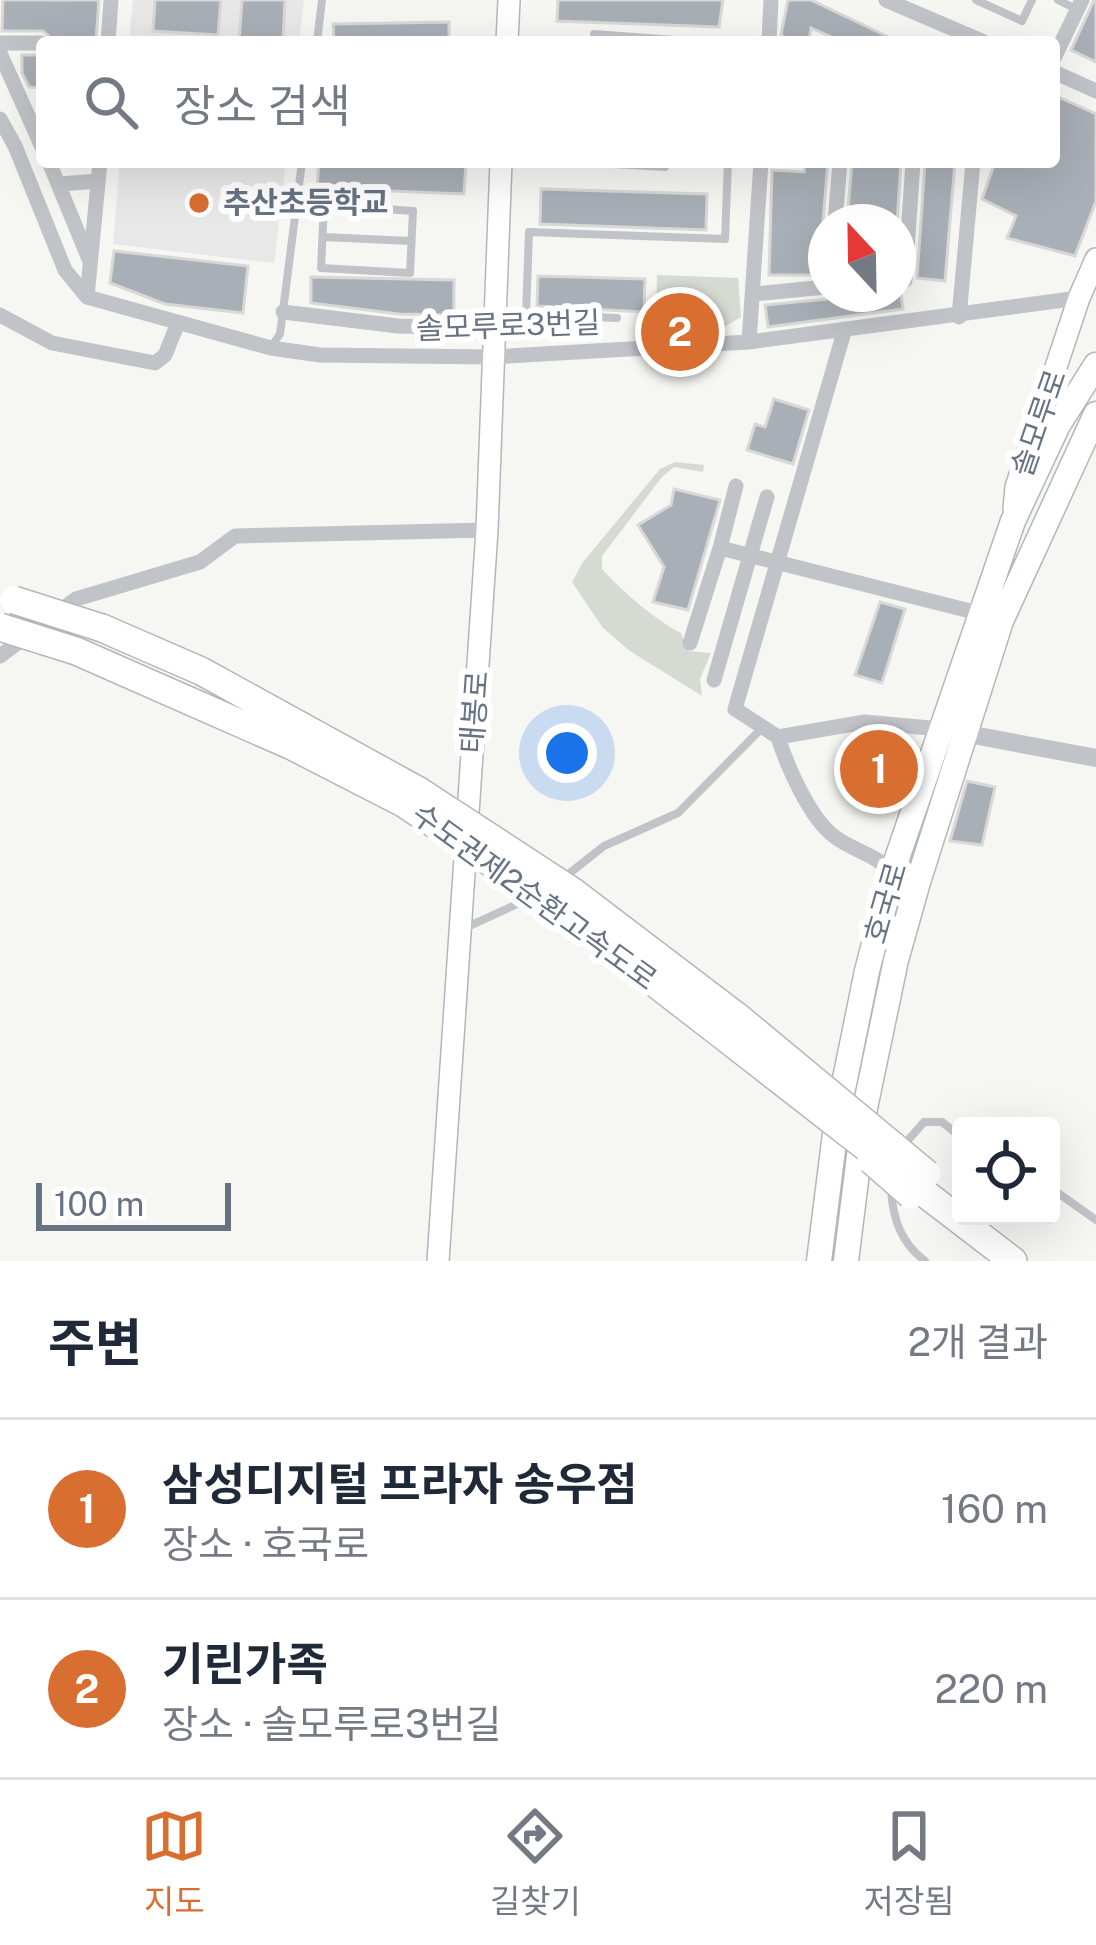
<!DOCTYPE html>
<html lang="ko">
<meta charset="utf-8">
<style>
body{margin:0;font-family:"Public Sans","Noto Sans KR",sans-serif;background:#f6f6f7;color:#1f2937}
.controls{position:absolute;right:36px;bottom:36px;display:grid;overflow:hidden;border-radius:12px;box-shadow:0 12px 48px #0002}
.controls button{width:108px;height:108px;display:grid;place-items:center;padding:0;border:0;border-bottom:3px solid #e0e1e3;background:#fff;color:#1f2937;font:60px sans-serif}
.compass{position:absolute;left:808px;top:204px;width:108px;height:108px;border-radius:50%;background:#fff;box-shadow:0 12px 48px #0002;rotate:338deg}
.scale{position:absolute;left:36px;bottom:30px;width:195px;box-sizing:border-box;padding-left:12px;border:6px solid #677383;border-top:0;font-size:33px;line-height:42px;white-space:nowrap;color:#677383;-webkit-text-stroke:9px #fff;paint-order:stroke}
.you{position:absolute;left:567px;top:753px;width:42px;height:42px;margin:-30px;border:9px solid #fff;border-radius:50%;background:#1a73e8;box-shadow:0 0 0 18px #1a73e833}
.badge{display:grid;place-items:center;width:78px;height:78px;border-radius:50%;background:#d96e31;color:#fff;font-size:39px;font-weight:700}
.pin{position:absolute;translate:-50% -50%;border:6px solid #fff;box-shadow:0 3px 12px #0006}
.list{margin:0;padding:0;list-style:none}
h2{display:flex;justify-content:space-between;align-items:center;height:156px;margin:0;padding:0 48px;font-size:51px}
h2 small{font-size:39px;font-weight:400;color:#747a83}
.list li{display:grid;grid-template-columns:78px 1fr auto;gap:36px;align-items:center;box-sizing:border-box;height:180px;padding:0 48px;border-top:3px solid #e0e1e3}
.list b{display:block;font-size:45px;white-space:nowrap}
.list p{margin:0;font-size:39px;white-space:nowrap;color:#747a83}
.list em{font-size:39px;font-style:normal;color:#747a83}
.icon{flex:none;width:66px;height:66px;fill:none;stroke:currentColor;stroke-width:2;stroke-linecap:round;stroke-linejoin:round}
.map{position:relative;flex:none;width:1096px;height:1261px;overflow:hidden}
.search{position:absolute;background:#fff;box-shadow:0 12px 48px #0002;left:36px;right:36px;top:36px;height:132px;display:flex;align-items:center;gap:30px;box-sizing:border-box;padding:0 42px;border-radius:12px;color:#747a83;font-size:45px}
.sheet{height:516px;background:#fff}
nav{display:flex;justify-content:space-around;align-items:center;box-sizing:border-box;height:168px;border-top:3px solid #e0e1e3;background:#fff;font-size:33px;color:#747a83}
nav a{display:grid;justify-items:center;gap:6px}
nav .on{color:#d96e31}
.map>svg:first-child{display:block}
.built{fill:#e7e8e7}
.green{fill:#d5dbd3}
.building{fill:#a9afb6;stroke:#d8d8d6;stroke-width:3}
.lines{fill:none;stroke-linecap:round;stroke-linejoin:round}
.secondary-casing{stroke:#b2b6bc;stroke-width:24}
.primary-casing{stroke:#b3b7bb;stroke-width:27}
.motorway-casing{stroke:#b3b6ba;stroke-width:30}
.service{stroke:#c0c3c7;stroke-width:8}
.minor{stroke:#c0c3c7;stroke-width:15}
.tertiary{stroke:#c0c3c7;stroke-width:18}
.secondary{stroke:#fff;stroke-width:21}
.primary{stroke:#fff;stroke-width:24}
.motorway{stroke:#fff;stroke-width:27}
.motorway-bridge-casing{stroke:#b3b6ba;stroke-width:30;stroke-linecap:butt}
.motorway-bridge{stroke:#fff;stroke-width:27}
.poi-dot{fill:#d96e31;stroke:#fff;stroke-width:4.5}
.labels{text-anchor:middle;stroke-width:12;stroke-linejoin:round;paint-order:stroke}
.poi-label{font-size:30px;font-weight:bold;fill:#677383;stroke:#fff;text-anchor:start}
.street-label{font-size:30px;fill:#677383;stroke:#fff}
</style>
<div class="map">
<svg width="1096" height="1261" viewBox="0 0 1096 1261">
<rect width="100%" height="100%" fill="#f6f6f3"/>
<path class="built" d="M133 0H304L299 42H129Z
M120 162H286L274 263 113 244Z"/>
<path class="green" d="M657 275 738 278 741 317 724 327 656 331Z
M675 462 704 465 703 472 674 467 662 477 602 556V569C622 591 655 620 681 633L688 651 711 653 700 679 702 696 630 651 603 628 572 582 583 562 660 469Z"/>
<path class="building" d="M3 0H99L96 40H53L43 31H2Z
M155 0H221L218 35 153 31Z
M242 0H285L283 42H239Z
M558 0H723L719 27 557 21Z
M788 0H811L899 42H843L811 28 809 42 787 40 781 35Z
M1094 0H1096V62L1071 50Z
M449 22V42H334L333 24Z
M22 55H42V88L29 87 22 73Z
M1054 95 1096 114V201L1075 256 1007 238 1016 216 982 199 995 162H1054Z
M319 162H466L464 194 317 188Z
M805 162H828L823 221 825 275H769L772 170 804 172Z
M852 162H901L897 222H847Z
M925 162H955L945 281 917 278Z
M541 189 707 194 706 230 540 224Z
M114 251 248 266 243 313 165 304 110 283Z
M538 276 645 279 644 312 537 306Z
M311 277 454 280V315L399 314 311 303Z
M835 294H901L903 309 768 327 765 305 827 299Z
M774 399 809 410 793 464 747 450 755 424 765 427Z
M674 489 720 500 688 610 653 602 664 567 638 525 671 505Z
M880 602 905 609 882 683 855 675Z
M870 734 907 738 887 810 851 799Z
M967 781 995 787 982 845 950 841Z"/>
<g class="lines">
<g class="secondary-casing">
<path id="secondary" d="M507 42 509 0
M1014 509 1016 487 1079 298 1096 259
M438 1261 487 530 501 162"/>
</g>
<g class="primary-casing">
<path id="primary" d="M819 1261 837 1118 867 971 892 873 1013 521 1058 425 1096 365
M846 1261 865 1108 896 960 918 882 1001 621 1096 414"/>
</g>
<g class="motorway-casing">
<path id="motorway" d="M102 628 201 671 419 791
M76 651 292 746 405 804
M572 891 739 1018
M555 906 722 1035
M914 1185 1013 1261"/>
</g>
<path class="service" d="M976 0 1022 21 1032 0
M1058 0 1076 9
M317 42 322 0
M594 42V34L702 42
M580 162 665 167V162
M297 203 413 211 410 273 321 268 324 205
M323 237 411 241
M617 318 526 314 529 232 725 239 728 162
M271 347 280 334 302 162
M566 876 604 846 678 813 762 728
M465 928 528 899
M902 1147 924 1122H942L961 1137
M1051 1188 1096 1220
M891 1190C893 1219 901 1243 925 1261"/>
<path class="minor" d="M886 0 984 42
M108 42 111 0
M769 42 771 0
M0 43H42
M0 53 42 147
M1054 58 1082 0
M1054 72 1096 91
M0 119 15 146 65 270 87 297 271 348 320 355 492 357 749 342 1079 298
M49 162 89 259
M60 184 98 181
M835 222 840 162
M898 281 905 280 913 162
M754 294 826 287
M87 297 100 162
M283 312 398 326 461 327
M0 315 52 343 155 363 165 355 178 323
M959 317 973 162
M844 332 735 709 778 737 865 722 941 729
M749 342 761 162
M720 548 736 486
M690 643 720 548 982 614
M0 656 76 599 200 562 235 536 487 530
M714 680 767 497
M778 737C787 766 810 819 835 837 854 851 876 854 892 873"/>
<path class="tertiary" d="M957 732 1096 758"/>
<use href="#secondary" class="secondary"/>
<use href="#primary" class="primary"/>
<use href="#motorway" class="motorway"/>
<g class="motorway-bridge-casing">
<path id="motorway-bridge" d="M14 600 102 628
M0 627 76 651
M419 791 572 891
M405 804 555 906
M739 1018 927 1174
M722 1035 889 1165
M871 1160 911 1195"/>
</g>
<use href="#motorway-bridge" class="motorway-bridge"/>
</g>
<circle class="poi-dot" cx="199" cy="203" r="12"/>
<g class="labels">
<g class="poi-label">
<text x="223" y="213">추산초등학교</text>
</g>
<g class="street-label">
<text transform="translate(508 326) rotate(-2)" y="10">솔모루로3번길</text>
<text transform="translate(1039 423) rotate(-71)" y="10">솔모루로</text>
<text transform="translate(475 712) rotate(-86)" y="10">태봉로</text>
<text transform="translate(534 897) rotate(36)" y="10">수도권제2순환고속도로</text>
<text transform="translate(886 903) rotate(-74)" y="10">호국로</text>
</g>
</g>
</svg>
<div class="controls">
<button><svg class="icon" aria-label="locate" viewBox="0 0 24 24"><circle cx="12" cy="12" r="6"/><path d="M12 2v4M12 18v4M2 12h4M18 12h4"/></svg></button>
</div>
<svg class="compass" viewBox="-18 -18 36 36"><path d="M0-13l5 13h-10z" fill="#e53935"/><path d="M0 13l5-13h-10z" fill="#747a83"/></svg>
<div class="scale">100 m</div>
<div class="you"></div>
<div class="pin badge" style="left:879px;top:769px">1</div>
<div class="pin badge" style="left:680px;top:332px">2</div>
<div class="search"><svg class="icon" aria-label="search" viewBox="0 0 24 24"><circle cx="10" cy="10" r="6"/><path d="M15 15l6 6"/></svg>장소 검색</div>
</div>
<section class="sheet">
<h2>주변<small>2개 결과</small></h2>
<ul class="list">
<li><span class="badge">1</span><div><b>삼성디지털 프라자 송우점</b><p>장소 · 호국로</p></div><em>160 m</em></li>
<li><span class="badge">2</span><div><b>기린가족</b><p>장소 · 솔모루로3번길</p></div><em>220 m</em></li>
</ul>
</section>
<nav>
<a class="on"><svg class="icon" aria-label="map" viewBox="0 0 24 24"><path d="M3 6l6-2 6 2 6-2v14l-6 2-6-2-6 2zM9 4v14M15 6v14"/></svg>지도</a>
<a><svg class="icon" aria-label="directions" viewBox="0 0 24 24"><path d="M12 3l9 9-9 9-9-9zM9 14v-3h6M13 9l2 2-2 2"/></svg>길찾기</a>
<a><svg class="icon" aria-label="saved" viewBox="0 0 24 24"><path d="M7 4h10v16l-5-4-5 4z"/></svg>저장됨</a>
</nav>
